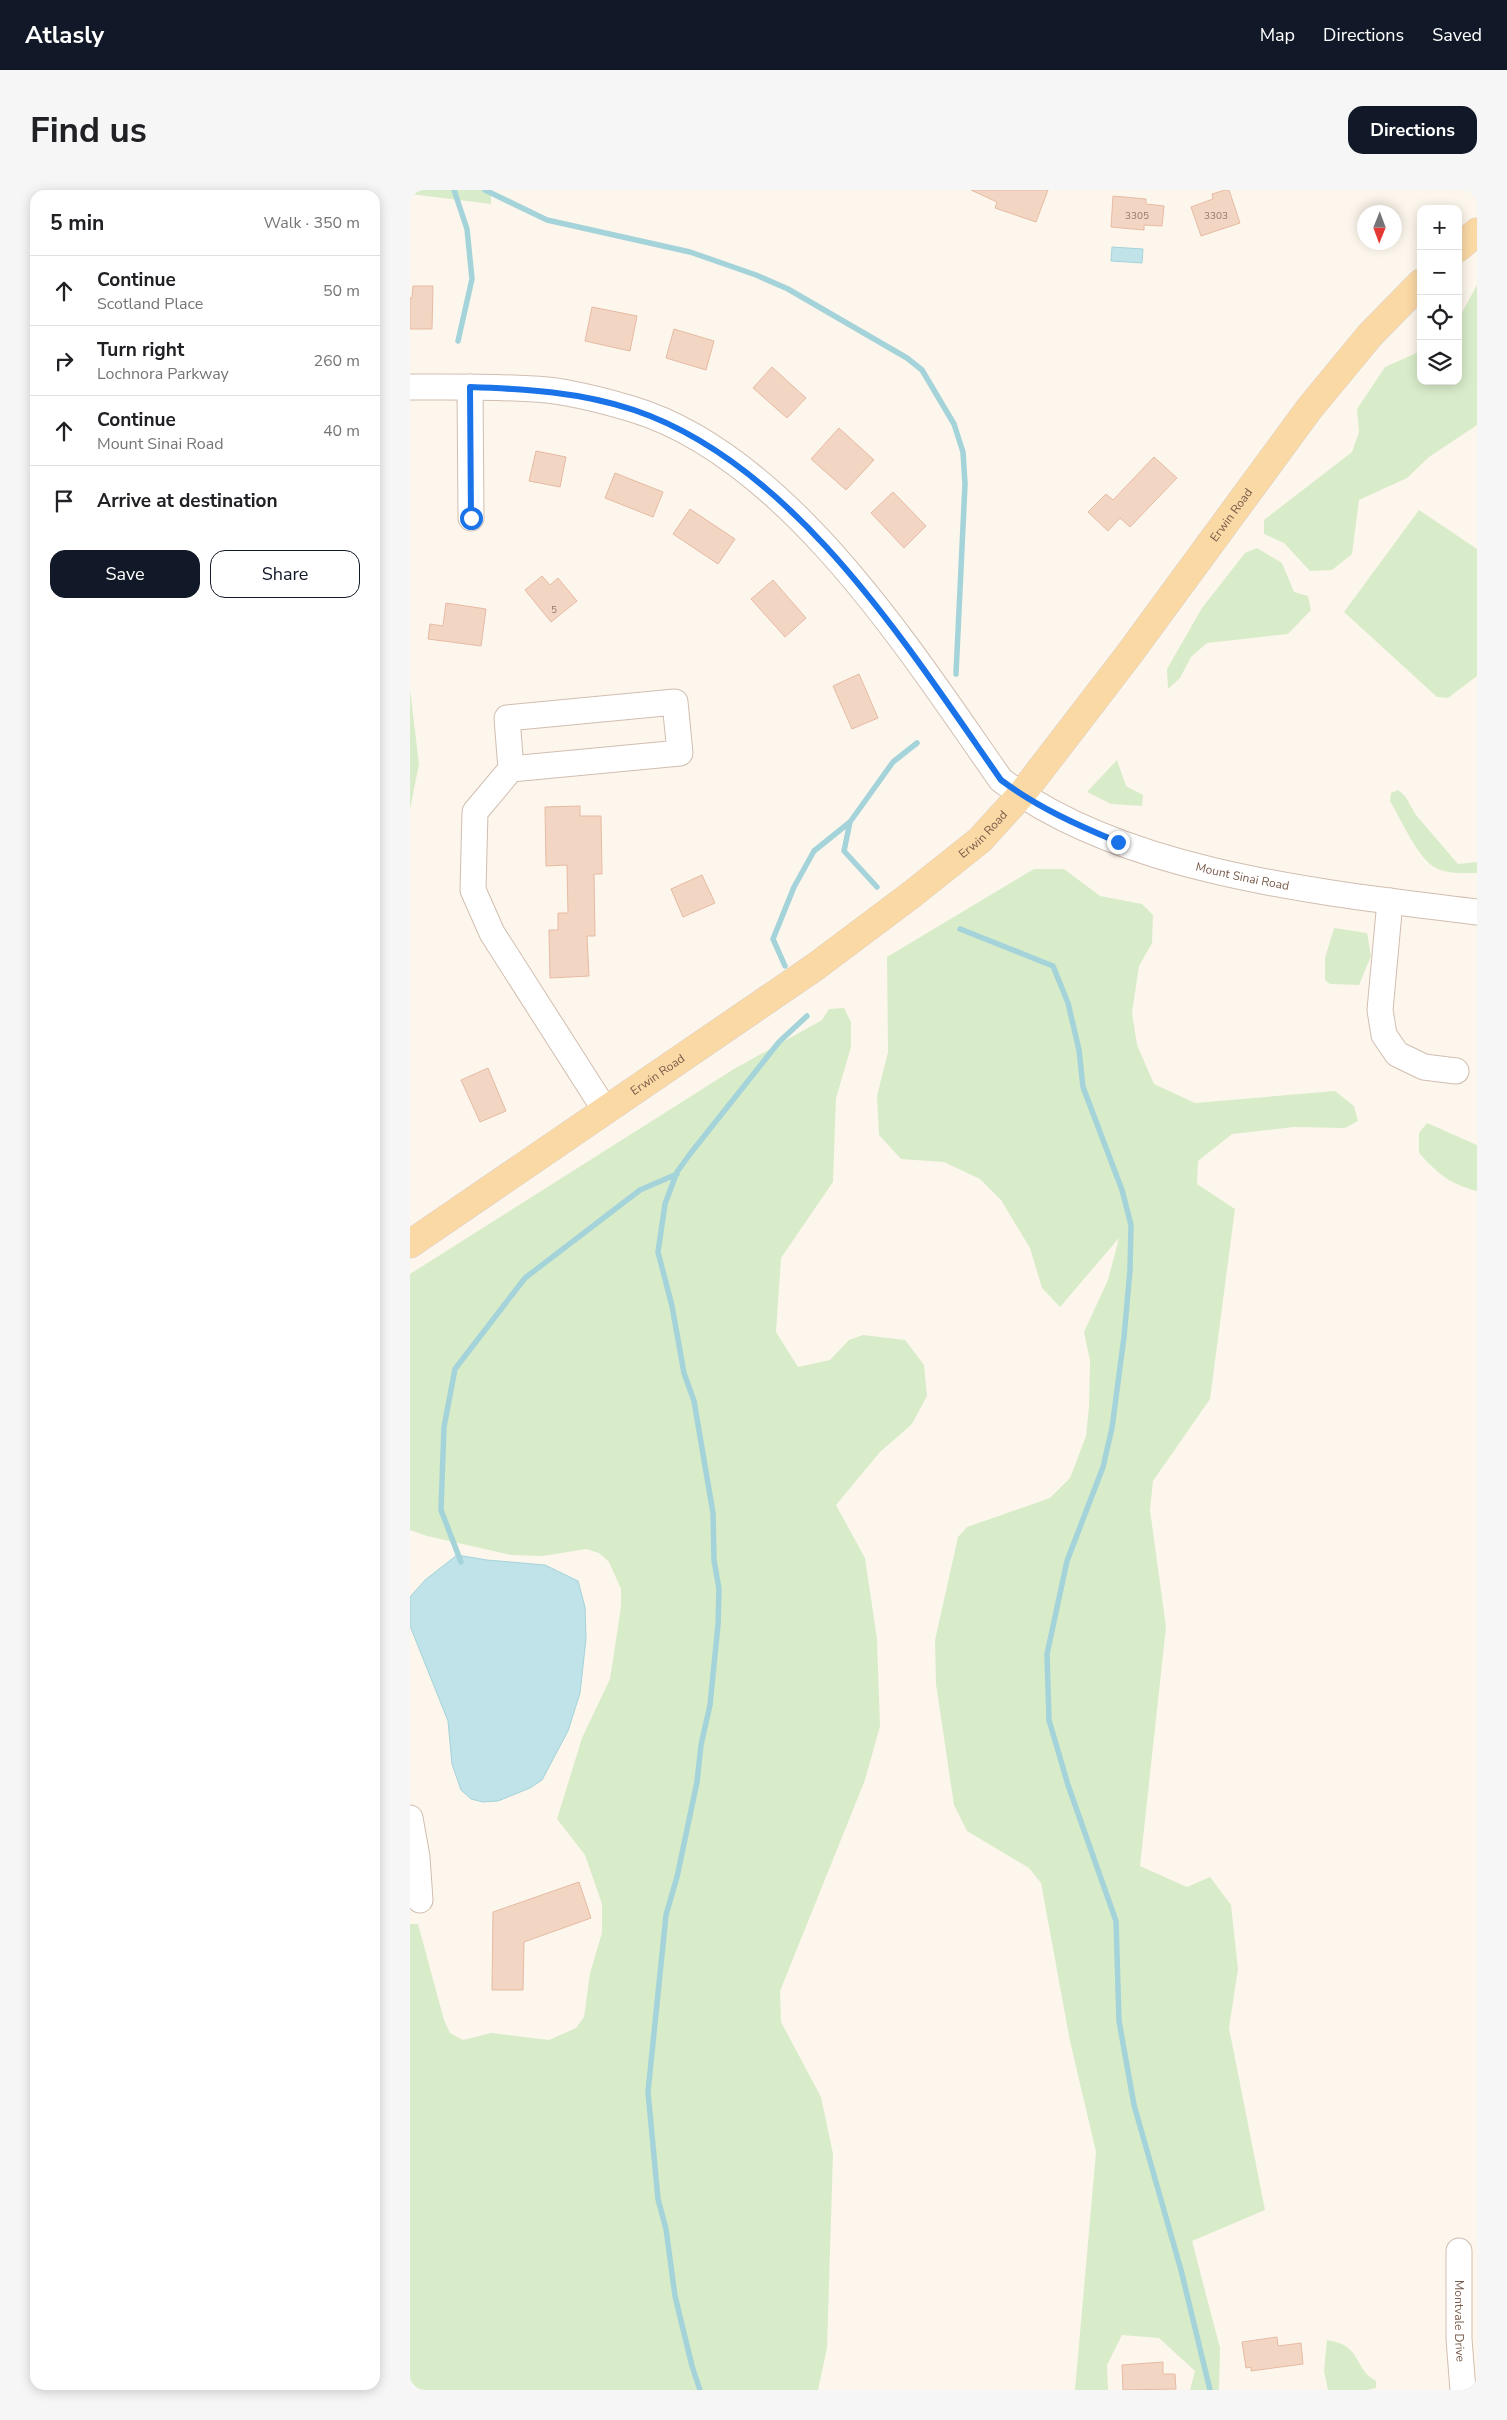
<!DOCTYPE html>
<meta charset="utf-8">
<style>
body{margin:0;font-family:"Nunito Sans",sans-serif;background:#f6f6f6;color:#202124}
.controls{position:absolute;right:15px;top:15px;display:grid;overflow:hidden;border-radius:10px;box-shadow:0 2px 12px #0003}
.controls button{width:45px;height:45px;display:grid;place-items:center;padding:0;border:0;border-bottom:1px solid #e0e0e0;background:#fff;color:#202124;font:25px sans-serif}
.compass{position:absolute;left:947px;top:15px;width:45px;height:45px;border-radius:50%;background:#fff;box-shadow:0 2px 12px #0003;rotate:181deg}
.stop{position:absolute;width:15px;height:15px;margin:-11px;border:4px solid #1a73e8;border-radius:50%;background:#fff}
.stop.end{background:#1a73e8;border-color:#fff;box-shadow:0 1px 5px #0008}
.list{margin:0;padding:0;list-style:none}
h2{display:flex;justify-content:space-between;align-items:center;height:65px;margin:0;padding:0 20px;font-size:21px}
h2 small{font-size:16px;font-weight:400;color:#757577}
.list li{display:grid;grid-template-columns:32px 1fr auto;gap:15px;align-items:center;box-sizing:border-box;height:70px;padding:0 20px;border-top:1px solid #e0e0e0}
.list b{display:block;font-size:19px;white-space:nowrap}
.list p{margin:0;font-size:16px;white-space:nowrap;color:#757577}
.list em{font-size:16px;font-style:normal;color:#757577}
.actions{display:flex;gap:10px;padding:15px 20px}
.actions a{flex:1;padding:11px 0;border:1px solid #111827;border-radius:15px;text-align:center;font-size:18px;color:#111827}
.actions .main{background:#111827;color:#fff}
.icon{flex:none;width:28px;height:28px;fill:none;stroke:currentColor;stroke-width:2;stroke-linecap:round;stroke-linejoin:round}
.map{position:relative;flex:none;width:1067px;height:2200px;overflow:hidden;border-radius:15px}
header{display:flex;align-items:center;gap:30px;box-sizing:border-box;height:70px;padding:0 25px;background:#111827;color:#fff}
header strong{font-size:24px}
nav{display:flex;gap:28px;margin-inline-start:auto;font-size:18px}
.intro{display:flex;align-items:center;justify-content:space-between;box-sizing:border-box;height:120px;padding:0 30px}
h1{margin:0;font-size:35px}
.button{padding:12px 22px;border-radius:15px;background:#111827;color:#fff;font-size:18px;font-weight:700}
main{display:flex;gap:30px;padding:0 30px}
aside{flex:1;background:#fff;border-radius:15px;box-shadow:0 2px 12px #0003}
.map>svg:first-child{display:block}
.green{fill:#d8ecc9}
.water{fill:#bfe3e8;stroke:#a5d3da}
.lines{fill:none;stroke-linecap:round;stroke-linejoin:round}
.stream{stroke:#a5d3da;stroke-width:5.5}
.building{fill:#f3d5c3;stroke:#e6bba3}
.minor-casing{stroke:#d1beb0;stroke-width:27}
.major-casing{stroke:#dad1cd;stroke-width:29}
.minor{stroke:#fff;stroke-width:25}
.major{stroke:#fbd9a5;stroke-width:28}
.route{stroke:#1a73e8;stroke-width:6}
.labels{text-anchor:middle;stroke-width:5;stroke-linejoin:round;paint-order:stroke}
.number-label{font-size:10px;fill:#987a6a}
.street-label{font-size:12px;fill:#7a5c4d;stroke:#fffaf3}
</style>
<header>
<strong>Atlasly</strong>
<nav><a>Map</a><a>Directions</a><a>Saved</a></nav>
</header>
<div class="intro"><h1>Find us</h1><a class="button">Directions</a></div>
<main>
<aside>
<h2>5 min<small>Walk · 350 m</small></h2>
<ul class="list">
<li><svg class="icon" aria-label="ahead" viewBox="0 0 24 24"><path d="M12 20V5M6 11l6-6 6 6"/></svg><div><b>Continue</b><p>Scotland Place</p></div><em>50 m</em></li>
<li><svg class="icon" aria-label="right" viewBox="0 0 24 24"><path d="M7 20v-9h11M14 6l5 5-5 5"/></svg><div><b>Turn right</b><p>Lochnora Parkway</p></div><em>260 m</em></li>
<li><svg class="icon" aria-label="ahead" viewBox="0 0 24 24"><path d="M12 20V5M6 11l6-6 6 6"/></svg><div><b>Continue</b><p>Mount Sinai Road</p></div><em>40 m</em></li>
<li><svg class="icon" aria-label="arrive" viewBox="0 0 24 24"><path d="M6 21V4h12l-3 4 3 4H6"/></svg><div><b>Arrive at destination</b></div></li>
</ul>
<div class="actions"><a class="main">Save</a><a>Share</a></div>
</aside>
<div class="map">
<svg width="1067" height="2200" viewBox="0 0 1067 2200">
<rect width="100%" height="100%" fill="#fdf6ec"/>
<path class="green" d="M0 0H81V14L0 4Z
M1067 95V235L1019 267 997 288 949 310 942 364 922 380 900 381 874 353 854 344V330L942 262 949 242 947 219 975 177 1011 161V191H1048V130Z
M1009 320 1067 359V486L1038 508 1027 507 934 422Z
M847 358 872 373 884 402 898 406 901 420 878 444 797 453 781 467 770 488 758 499 757 479 792 418 835 363Z
M0 499 9 574 0 619Z
M707 570 716 596 733 605 732 616 701 614 677 602Z
M988 600 995 606 1006 625 1048 674 1067 672V683C1054 683 1040 684 1028 679 1009 672 991 629 980 611L981 603Z
M624 679H654L690 706 732 714 743 725 742 753 729 776 722 823 727 855 744 894 785 913 925 901 944 916 948 931 935 938 884 937 822 944 788 971 787 994 825 1019 800 1209 743 1291 740 1320 756 1437 730 1676 777 1697 800 1687 821 1715 828 1779 819 1838 855 2020 782 2051 810 2158 809 2200H780L785 2181 749 2148 712 2145 697 2175 698 2200H665L686 1962 660 1851 631 1693 619 1678 557 1641 544 1615 526 1494 525 1450 548 1347 557 1337 640 1308 660 1288 676 1246 679 1217 680 1171 674 1142 698 1090 709 1048 650 1117 632 1098 620 1058 591 1010 570 989 534 972 491 969 469 945 467 906 478 862 477 767Z
M924 738 957 743 961 766 949 795 920 794 915 790V768Z
M434 818 441 832V857L426 908 423 992 371 1068 366 1142 388 1177 420 1170 439 1150 453 1145 495 1150 514 1175 517 1206 502 1234 470 1262 426 1315 455 1368 467 1449 470 1536 455 1590 370 1801 371 1832 411 1907 423 1964 417 2158 408 2200H0V1734H8L34 1830 40 1843 53 1850 81 1843 139 1850 166 1838 174 1827 180 1783 192 1743V1714L175 1665 147 1629 172 1548 200 1489 211 1417V1399L199 1372 189 1363 176 1359 133 1366 101 1365 17 1346 0 1340V1084L324 879 412 830 419 819Z
M1017 933 1067 955V1001C1040 994 1028 984 1009 963V943Z
M917 2150C953 2155 943 2179 966 2191V2198L957 2200H918L914 2181Z"/>
<path class="water" d="M702 57 733 59 732 73 701 71Z
M47 1365 77 1370 135 1375 168 1391 175 1417 176 1449 170 1503 158 1541 132 1590 120 1598 88 1611 73 1612 61 1609 51 1600 42 1574 38 1531 0 1436V1407L15 1390Z"/>
<g class="lines">
<path class="stream" d="M44 0 57 39 62 89 48 151
M75 0 137 30 280 62 346 85 378 99 497 168 512 180 544 234 553 262 555 294 546 484
M440 632 434 661 467 697
M550 739 643 776 658 813 669 860 673 897 712 1000 721 1035 720 1080 714 1147 702 1238 693 1277 657 1371 637 1464 639 1530 658 1595 706 1731 709 1831 724 1915 771 2080 800 2200
M375 776 363 749 384 697 404 661 440 632 483 572 507 553
M51 1372 31 1320 34 1237 45 1179 115 1088 230 1000 267 984
M290 2200 282 2176 265 2106 256 2039 248 2009 238 1902 256 1725 267 1687 287 1592 291 1555 300 1515 308 1435 309 1399 304 1370 303 1323 284 1211 274 1183 262 1116 248 1062 255 1014 267 982 280 964 369 852 397 826"/>
</g>
<path class="building" d="M561 0H638L626 32 585 18 587 12Z
M815 0H819L830 33 791 46 781 17 803 9 802 4Z
M703 6 736 9V14L754 16 752 36 734 35V40L701 37Z
M3 96H23L22 139H0V108H2Z
M182 117 227 126 220 161 175 151Z
M264 139 304 151 296 180 256 168Z
M362 177 396 208 377 228 343 198Z
M429 238 464 270 436 300 401 269Z
M126 261 156 267 150 297 119 291Z
M744 267 767 288 720 337 710 328 698 341 678 322 696 304 703 310Z
M205 283 253 302 243 327 195 308Z
M483 302 516 336 494 358 461 323Z
M280 319 325 349 308 374 263 344Z
M132 386 140 395 148 388 167 411 141 432 115 400Z
M363 390 396 428 375 447 341 409Z
M36 413 76 419 71 456 18 449 20 434 33 436Z
M449 484 468 528 442 539 423 496Z
M170 616V626H191L192 684H184L185 746H177L179 786 140 788 139 740H148V723H158L157 675 136 676 135 617Z
M292 685 305 713 273 727 261 699Z
M78 878 96 921 70 932 51 890Z
M169 1692 181 1728 114 1752 113 1800H82L83 1722Z
M867 2147 868 2156 891 2153 893 2174 841 2181V2177L836 2178 832 2152Z
M753 2172V2184H765L766 2199 713 2200 712 2175Z"/>
<g class="lines">
<g class="minor-casing">
<g id="minor">
<path id="s1" d="M0 197C45 197 92 196 137 200 165 203 195 211 222 219 378 266 501 462 591 590 715 684 916 703 1067 722"/>
<path d="M60 197 61 328"/>
<path d="M101 579 97 528 265 512 270 563 101 579 65 622 63 700 82 743 195 920"/>
<path d="M980 711 970 820 974 845 987 864 1014 877 1046 881"/>
<path d="M0 1628 7 1667 10 1710"/>
<path id="s2" d="M1049 2061V2149L1053 2200"/>
</g>
</g>
<g class="major-casing">
<g id="major">
<path d="M1048 58 1067 42"/>
<path id="s3" d="M0 1054 405 777 501 705 570 650 611 605 717 467 899 219 960 145 1011 93"/>
</g>
</g>
<use href="#minor" class="minor"/>
<use href="#major" class="major"/>
</g>
<g class="lines">
<path class="route" d="M61 328 60 197C116 199 170 202 224 220 384 274 498 457 591 590 627 617 667 635 708 652"/>
</g>
<g class="labels">
<g class="number-label">
<text x="727" y="29">3305</text>
<text x="806" y="29">3303</text>
<text x="144" y="423">5</text>
</g>
<g class="street-label">
<text dy="4" stroke="none"><textPath href="#s3" startOffset="1110">Erwin Road</textPath></text>
<text dy="4" stroke="none"><textPath href="#s3" startOffset="705">Erwin Road</textPath></text>
<text dy="4" stroke="none"><textPath href="#s1" startOffset="1019">Mount Sinai Road</textPath></text>
<text dy="4" stroke="none"><textPath href="#s3" startOffset="300">Erwin Road</textPath></text>
<text dy="4" stroke="none"><textPath href="#s2" startOffset="70">Montvale Drive</textPath></text>
</g>
</g>
</svg>
<div class="controls">
<button>+</button>
<button>−</button>
<button><svg class="icon" aria-label="locate" viewBox="0 0 24 24"><circle cx="12" cy="12" r="6"/><path d="M12 2v4M12 18v4M2 12h4M18 12h4"/></svg></button>
<button><svg class="icon" aria-label="layers" viewBox="0 0 24 24"><path d="M12 4l9 5-9 5-9-5zM3 14l9 5 9-5"/></svg></button>
</div>
<svg class="compass" viewBox="-18 -18 36 36"><path d="M0-13l5 13h-10z" fill="#e53935"/><path d="M0 13l5-13h-10z" fill="#757577"/></svg>
<div class="stop" style="left:61px;top:328px"></div>
<div class="stop end" style="left:708px;top:652px"></div>
</div>
</main>
